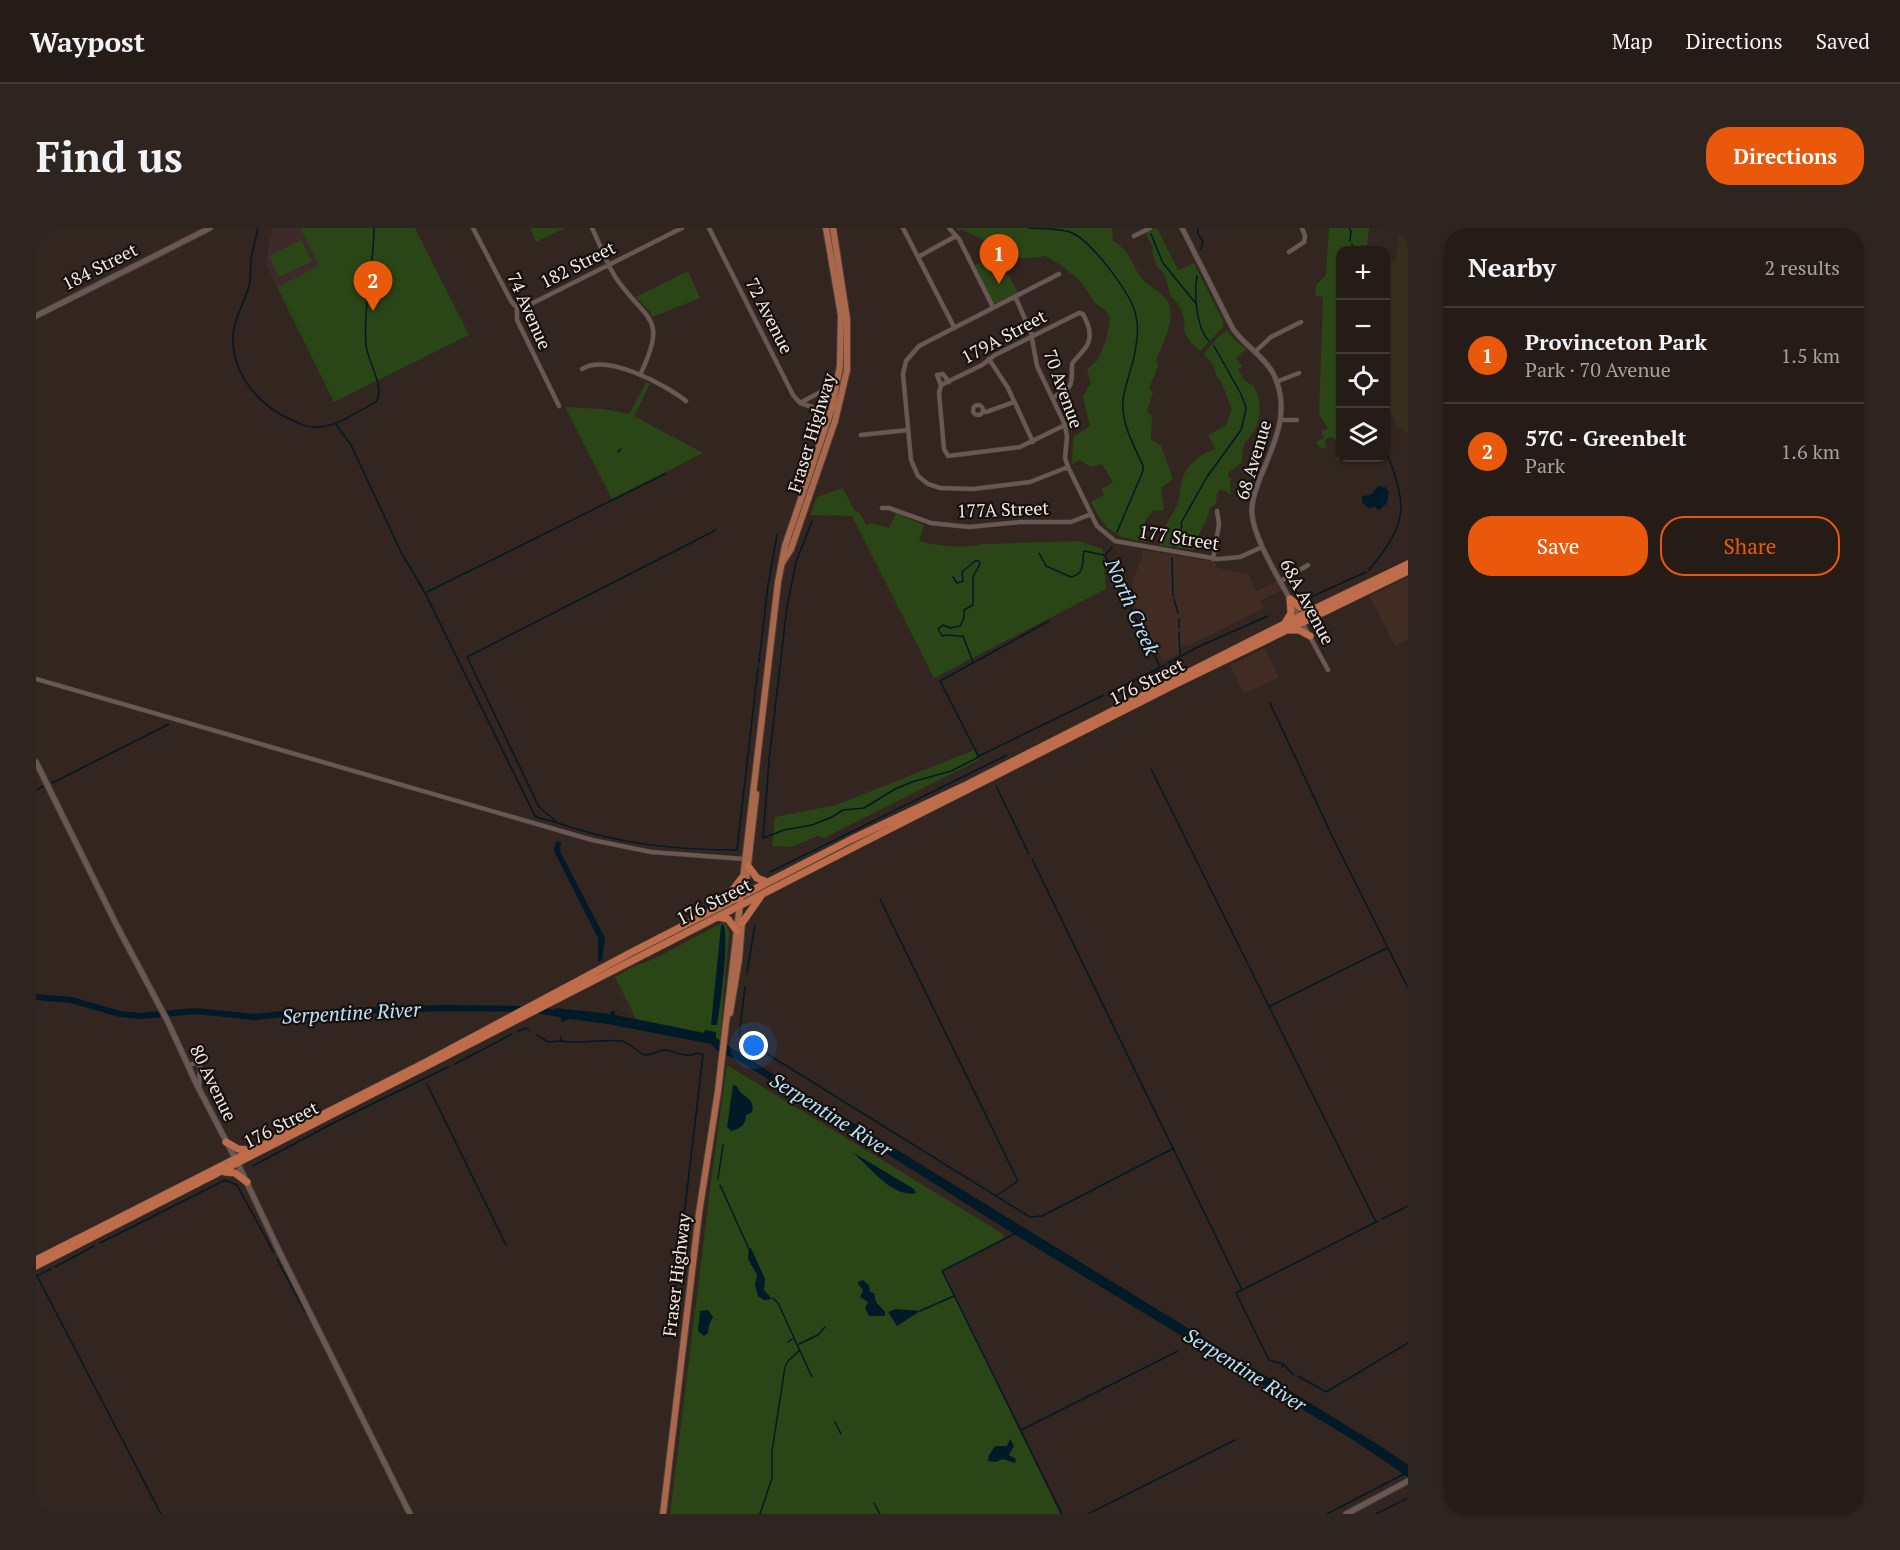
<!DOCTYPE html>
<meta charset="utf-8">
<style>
body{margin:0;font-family:"PT Serif",serif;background:#2e2520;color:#f1f3f6}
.controls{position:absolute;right:18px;top:18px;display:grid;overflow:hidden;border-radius:12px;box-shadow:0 2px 4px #0004}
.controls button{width:54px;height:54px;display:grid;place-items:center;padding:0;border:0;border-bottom:2px solid #423a36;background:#261c17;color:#f1f3f6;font:30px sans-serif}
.you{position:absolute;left:718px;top:818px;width:21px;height:21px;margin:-15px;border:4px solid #fff;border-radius:50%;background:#1a73e8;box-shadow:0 0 0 9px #1a73e833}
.badge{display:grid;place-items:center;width:39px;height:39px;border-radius:50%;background:#ea580c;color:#fff;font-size:20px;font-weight:700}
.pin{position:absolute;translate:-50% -50px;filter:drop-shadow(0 2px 3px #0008)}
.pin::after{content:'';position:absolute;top:32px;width:21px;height:18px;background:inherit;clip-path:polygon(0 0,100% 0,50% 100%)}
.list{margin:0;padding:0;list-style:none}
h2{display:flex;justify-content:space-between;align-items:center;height:78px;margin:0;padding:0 24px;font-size:26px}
h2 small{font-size:20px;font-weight:400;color:#a4a1a1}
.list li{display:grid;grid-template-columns:39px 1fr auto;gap:18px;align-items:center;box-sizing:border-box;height:96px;padding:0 24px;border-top:2px solid #423a36}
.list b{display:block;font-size:22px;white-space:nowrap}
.list p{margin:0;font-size:20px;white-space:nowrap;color:#a4a1a1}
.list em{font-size:20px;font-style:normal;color:#a4a1a1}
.actions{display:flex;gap:12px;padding:18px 24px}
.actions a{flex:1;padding:14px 0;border:2px solid #ea580c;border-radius:24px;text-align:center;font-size:21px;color:#ea580c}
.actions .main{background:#ea580c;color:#fff}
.icon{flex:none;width:33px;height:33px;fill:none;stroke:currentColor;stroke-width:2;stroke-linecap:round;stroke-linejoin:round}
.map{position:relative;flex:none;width:1372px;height:1286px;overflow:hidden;border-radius:24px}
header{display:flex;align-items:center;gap:36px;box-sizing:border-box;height:84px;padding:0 30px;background:#261c17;border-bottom:2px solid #423a36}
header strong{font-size:28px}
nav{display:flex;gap:33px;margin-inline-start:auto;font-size:21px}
.intro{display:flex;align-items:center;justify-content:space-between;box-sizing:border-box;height:144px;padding:0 36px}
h1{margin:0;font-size:42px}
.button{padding:15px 27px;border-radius:24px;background:#ea580c;color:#fff;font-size:21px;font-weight:700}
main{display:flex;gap:36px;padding:0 36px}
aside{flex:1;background:#261c17;border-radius:24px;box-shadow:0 2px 4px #0004}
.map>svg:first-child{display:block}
.built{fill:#412c24}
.industrial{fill:#372f1e}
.education{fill:#3e2a2a}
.green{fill:#2a4616}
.water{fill:#001a27}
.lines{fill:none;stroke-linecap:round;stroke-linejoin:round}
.stream{stroke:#001a27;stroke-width:1.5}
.river{stroke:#001a27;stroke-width:6}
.minor-casing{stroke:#4f433e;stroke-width:5}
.tertiary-casing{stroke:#4f433e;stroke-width:6}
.secondary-casing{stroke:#4f433e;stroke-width:7}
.primary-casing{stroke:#4f433e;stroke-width:8}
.trunk-casing{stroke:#4f433e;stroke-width:8}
.minor{stroke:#6a5953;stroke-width:4}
.tertiary{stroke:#6a5953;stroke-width:4.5}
.secondary{stroke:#6a5953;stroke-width:5}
.primary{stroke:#a9674c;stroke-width:6}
.trunk{stroke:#be6c4a;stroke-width:7}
.labels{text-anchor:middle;stroke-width:4.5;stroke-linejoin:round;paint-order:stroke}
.street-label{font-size:18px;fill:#f3e9e5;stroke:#16100d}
.water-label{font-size:20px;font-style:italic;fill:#b8e3fc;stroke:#16100d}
</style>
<header>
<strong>Waypost</strong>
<nav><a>Map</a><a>Directions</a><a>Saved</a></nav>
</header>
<div class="intro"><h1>Find us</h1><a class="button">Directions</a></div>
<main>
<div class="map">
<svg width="1372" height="1286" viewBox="0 0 1372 1286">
<rect width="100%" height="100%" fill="#33251f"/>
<path class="built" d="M1107 322 1179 334 1181 340 1212 346 1221 363 1241 353 1246 362 1225 373 1228 380 1154 417 1146 418 1143 426 1127 434 1094 367 1097 366 1096 354 1106 329Z
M1372 349V412L1359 418 1334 368Z
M1229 420 1243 449 1208 466 1194 437Z"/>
<path class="industrial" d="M1363 0H1372V205L1361 199 1351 177 1350 156V34L1360 33Z"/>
<path class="education" d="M236 0H264L283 38 241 59 230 37 233 12 236 8Z"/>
<path class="green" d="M264 0H379L433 107 298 174 241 59 283 38Z
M494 0H529L500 14Z
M920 0H1076L1077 13C1097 24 1095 38 1108 53 1115 59 1124 64 1130 71 1143 86 1126 117 1120 133L1122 138 1113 160 1117 165 1111 183 1116 189 1115 211 1125 218 1137 251 1125 260 1128 282 1117 283 1109 293 1110 314C1078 309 1070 304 1055 274L1068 267 1066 261 1077 254 1066 236 1055 239 1044 232 1036 236 1037 209 1054 198 1047 168 1055 155 1051 141 1061 133 1070 113 1074 90 1070 83 1059 75 1044 53 1025 37 1009 28 987 31 925 1 923 3Z
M1119 0H1121L1142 42 1158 35 1186 91 1188 98 1164 123 1155 115 1148 103C1150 91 1145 76 1135 69L1128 45 1121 39 1116 25 1117 19 1109 5Z
M1293 0H1333L1331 17H1325L1324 22H1304V230H1307L1300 233C1303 224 1306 216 1296 209L1291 210 1289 214 1291 219 1285 221 1280 214 1288 210 1285 204 1292 200 1283 186 1287 69 1279 68 1280 57 1290 47Z
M265 12 276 33 243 49 233 28Z
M943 35 973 48 982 65 962 75H957L939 37Z
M652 43 664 70 616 89 615 85 600 69Z
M1191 102 1200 113 1210 121 1200 130 1206 138 1202 142 1209 153 1218 158 1223 172 1224 187 1220 200 1208 216 1205 235 1192 245V249L1196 250 1194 252 1195 266 1184 261 1181 265 1180 276 1174 280C1171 295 1161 305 1158 322L1124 317C1126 299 1135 290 1142 275 1144 269 1144 262 1145 256 1149 238 1162 227 1179 221L1172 207 1189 198 1196 182 1185 153 1181 149 1176 135 1168 126 1181 110Z
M610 154 614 156 598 188 667 225 576 271 529 179 567 181 593 186Z
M807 260 818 282 824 285 830 297 835 295 853 300 860 285 888 297 883 313C902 318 929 321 948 316L1043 313 1067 321 1070 361 898 450 816 288 774 287 781 269Z
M938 522 943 532 788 610 782 608 755 619 736 618 739 589 800 577Z
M687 694 691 697 693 704 684 813 680 810V805H668L600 791 579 749 596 739 620 730Z
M691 837 967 1006V1008L970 1010 906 1043 1024 1286H634L674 961Z"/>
<path class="water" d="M1342 258 1349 259 1353 264 1351 275 1343 282 1339 279 1332 280 1326 274V268L1335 267Z
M520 613 525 614 524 623 569 710 566 732 562 734V710L519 625 518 621Z
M687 696C694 708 684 779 681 797H675L685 698Z
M520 780 574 786 575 783H579V787L668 805 669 802 680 804V810L705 826 1344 1218 1372 1237V1249L1322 1215 978 1006 772 876 700 831 683 824 675 816 572 796 533 791 526 794 524 789 517 788Z
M697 857 701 858C704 870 720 868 716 884L710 887C710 897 704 901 695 903L691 899Z
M816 924 878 961 880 965C855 970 834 938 816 924Z
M713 1020H715L729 1051 728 1062 736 1071 728 1072 722 1068 719 1057 721 1047 712 1031Z
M827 1052 833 1057 834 1064 838 1065 840 1074 849 1084V1088H833L829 1080 832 1074 824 1069 827 1062 822 1056V1054Z
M860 1081 884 1083 861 1098 852 1084Z
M672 1082 677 1089 673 1097 672 1105 668 1108 662 1103 664 1083Z
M974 1211 978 1218 973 1227 980 1231 979 1235 967 1231 960 1234 952 1233 953 1227 959 1218H971Z"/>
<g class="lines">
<path class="stream" d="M222 0C220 10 217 21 215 31 214 39 215 47 214 54 210 72 198 89 197 107 195 144 222 178 256 192 264 196 272 200 282 199 302 198 323 183 340 174 350 160 332 135 330 117 327 78 338 39 338 0
M993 0C1006 1 1022 0 1034 4 1054 11 1091 61 1098 81 1102 92 1102 107 1100 118 1098 137 1089 154 1087 172 1085 196 1098 217 1107 238V243L1081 304
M1162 0V6L1167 13 1165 21
M1313 0 1315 3 1314 13
M1115 6 1127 35 1161 77
M1316 16 1318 22
M1161 48C1158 65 1160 100 1173 113
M1304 50V59
M299 195 315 217 365 324 389 365 499 588C506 592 514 592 522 595 582 616 638 622 701 622L722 440
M582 224 585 221
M776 293 760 334 751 379 733 532 727 610 748 602 776 597 796 589 807 582 828 580 859 561 876 554 915 543 941 530 942 527 904 453 1013 393
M1138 318 1146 298 1145 295 1171 249 1205 202 1208 190 1210 180 1205 166 1178 118
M1076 319 1069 327 1124 439
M1003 325 1010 338 1035 349C1049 346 1046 335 1048 323L1068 327
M1136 330 1137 368
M1333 342C1372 295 1372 279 1350 223
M917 349 921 355 927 353 926 344 939 333H943L944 336 937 349V377L928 382V390L924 398 914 400 907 397 902 401 906 408C914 405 919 409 927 408L937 434
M391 364 629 246
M1138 371 1142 385
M1266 373 1330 344
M1143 391V400
M1143 404 1144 427
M723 434 732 357 741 307
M1132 435 1164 418 1232 388
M1097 453 1129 437
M1072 465 1093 455
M1234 475 1297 610 1372 760
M943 528 1068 467
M1115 541 1340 994
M16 555 133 496
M960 558 993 626
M0 562 8 558
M521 594 503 579 431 429 680 302
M996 631 1206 1062
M734 644 971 527
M844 671 982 953 961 967
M711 745 719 697
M1234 778 1351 720
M482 803 490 800 494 803
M501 807 512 814 525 813
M703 808 709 759
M525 809V813C545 816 565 811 586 813 596 815 603 827 610 827 617 827 622 822 629 822 640 823 650 831 661 825L667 827 640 1056 637 1101
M708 815 719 816 728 822V824L994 989 1006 988 1138 920
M419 836 476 806
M391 856 470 1017
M217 938 299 894 412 839
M682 951 687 917
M684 957 713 1021
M1346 991 1372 978
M978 1006 906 1043 1026 1286
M64 1015 189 952 201 957 238 1025
M241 1031 269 1084
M19 1039 58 1018
M0 1048 15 1041
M1 1048 125 1286
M737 1070 742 1075 776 1149
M884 1083 918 1068
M752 1114 758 1110
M763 1116 782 1107 789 1099
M1247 1136 1233 1132 1200 1065 1342 993
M1246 1139 1247 1136 1258 1147
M1262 1148 1290 1164 1372 1115
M799 1194 805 1206
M985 1202 1142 1123
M838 1275 844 1286
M724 1286 736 1250V1223L749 1139 752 1133 764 1122
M1052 1286 1199 1212
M1291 1286 1368 1246
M1340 1286 1372 1270"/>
<path class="river" d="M0 769 35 772 84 786 104 788 159 783 219 789 247 786 277 787 311 783 410 780 490 781
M500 782 526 786"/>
<g class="minor-casing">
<path id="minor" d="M437 0 475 73 481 80V92L523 178
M556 0C564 16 570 35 580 50 610 94 633 87 604 147
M673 0 757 167 764 175 795 185
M867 0 918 99
M913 0 923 11 957 79
M1098 8 1114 0
M1253 24 1268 14 1269 8 1266 0
M882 29 920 8
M1023 46 883 118 870 133 867 146 875 232 882 248 892 256 904 260 937 261 994 254 1032 239
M979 68 995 105 1001 138 1029 197 1031 209 1029 230 1032 239 1061 298 1079 313 1182 331 1204 329 1226 319
M481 80 491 78 646 0
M1220 123 1235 109 1265 94
M953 131 972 160 997 214
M546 141C571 125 630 157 650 173
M913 154 907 146 901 147 905 157 903 165 908 221 912 228 984 219 1029 197
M1240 154 1263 145
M905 157 946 137 959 127 1043 85 1047 86C1054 99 1058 112 1046 124 1042 129 1039 131 1036 136 1036 159 1037 159 1016 170
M764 175 790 161
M937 182a5 5 0 1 1 10 0a5 5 0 1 1-10 0Z
M779 182 787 187 789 197
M947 184H950L978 174
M1245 192H1261
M825 207 872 202
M846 280H853L895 295 933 299 984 294H1035L1055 286
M1177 331 1183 296 1181 283
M1245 353 1272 337
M1266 394 1292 442
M0 451 556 612 615 624 708 631
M152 838 159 835 164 837 163 862"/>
</g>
<g class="tertiary-casing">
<path id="tertiary" d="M1146 0 1197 101C1209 118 1227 127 1237 145 1256 182 1238 216 1224 250 1220 262 1215 273 1216 286 1218 314 1251 363 1264 390"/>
</g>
<g class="secondary-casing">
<path id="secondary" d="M0 88 174 0
M0 534 81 698 131 792 161 857 202 936 244 1025 374 1286
M1310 1286 1372 1253"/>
</g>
<g class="primary-casing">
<path id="primary" d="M746 335 755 321 799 193 811 142V91L797 0
M709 663 720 566
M694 785 703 731 706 694
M627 1286 663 985 682 863 742 354 749 318 796 180 804 138 805 87 790 0"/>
</g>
<g class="trunk-casing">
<path id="trunk" d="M1254 371 1264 379 1276 381
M1249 395 1255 385 1254 371
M1253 402H1263L1274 408
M712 638 721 650 731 654
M686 676 706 650
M682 689 692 691 701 703
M706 695 725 668
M190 914 202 921 212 922
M189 944 199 945 211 954
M0 1032 390 834 596 724 816 611 928 558 1278 381 1372 336
M0 1038 826 615 1140 456 1372 343"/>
</g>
<use href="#minor" class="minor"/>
<use href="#tertiary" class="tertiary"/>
<use href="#secondary" class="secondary"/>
<use href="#primary" class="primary"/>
<use href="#trunk" class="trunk"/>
</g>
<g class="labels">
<g class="street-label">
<text transform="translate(542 37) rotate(-27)" y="6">182 Street</text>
<text transform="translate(64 39) rotate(-27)" y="6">184 Street</text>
<text transform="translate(493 83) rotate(66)" y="6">74 Avenue</text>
<text transform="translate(733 88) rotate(63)" y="6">72 Avenue</text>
<text transform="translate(968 109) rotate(-28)" y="6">179A Street</text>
<text transform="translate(1027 161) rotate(70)" y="6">70 Avenue</text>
<text transform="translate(776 205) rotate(-73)" y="6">Fraser Highway</text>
<text transform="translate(1218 232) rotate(-73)" y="6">68 Avenue</text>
<text transform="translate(967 282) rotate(-2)" y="6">177A Street</text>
<text transform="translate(1143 310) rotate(9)" y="6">177 Street</text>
<text transform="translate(1271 374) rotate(62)" y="6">68A Avenue</text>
<text transform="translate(1111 454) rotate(-27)" y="6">176 Street</text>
<text transform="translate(678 674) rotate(-27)" y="6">176 Street</text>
<text transform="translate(177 855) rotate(64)" y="6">80 Avenue</text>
<text transform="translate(245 897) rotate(-27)" y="6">176 Street</text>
<text transform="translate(641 1047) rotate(-83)" y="6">Fraser Highway</text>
</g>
<g class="water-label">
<text transform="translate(1096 379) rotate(66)" y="7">North Creek</text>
<text transform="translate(315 785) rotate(-3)" y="7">Serpentine River</text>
<text transform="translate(795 887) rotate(32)" y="7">Serpentine River</text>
<text transform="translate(1209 1142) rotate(32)" y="7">Serpentine River</text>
</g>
</g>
</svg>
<div class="controls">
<button>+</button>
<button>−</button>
<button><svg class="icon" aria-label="locate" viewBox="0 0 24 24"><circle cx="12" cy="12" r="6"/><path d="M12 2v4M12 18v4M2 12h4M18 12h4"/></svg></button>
<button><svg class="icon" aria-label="layers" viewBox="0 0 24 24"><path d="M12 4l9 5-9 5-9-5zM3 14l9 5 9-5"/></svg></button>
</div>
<div class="you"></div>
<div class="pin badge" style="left:963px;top:56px">1</div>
<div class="pin badge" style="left:337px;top:83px">2</div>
</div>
<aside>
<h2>Nearby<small>2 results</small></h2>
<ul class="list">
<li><span class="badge">1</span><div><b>Provinceton Park</b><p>Park · 70 Avenue</p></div><em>1.5 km</em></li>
<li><span class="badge">2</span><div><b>57C - Greenbelt</b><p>Park</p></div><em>1.6 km</em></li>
</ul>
<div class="actions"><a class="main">Save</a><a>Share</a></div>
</aside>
</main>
